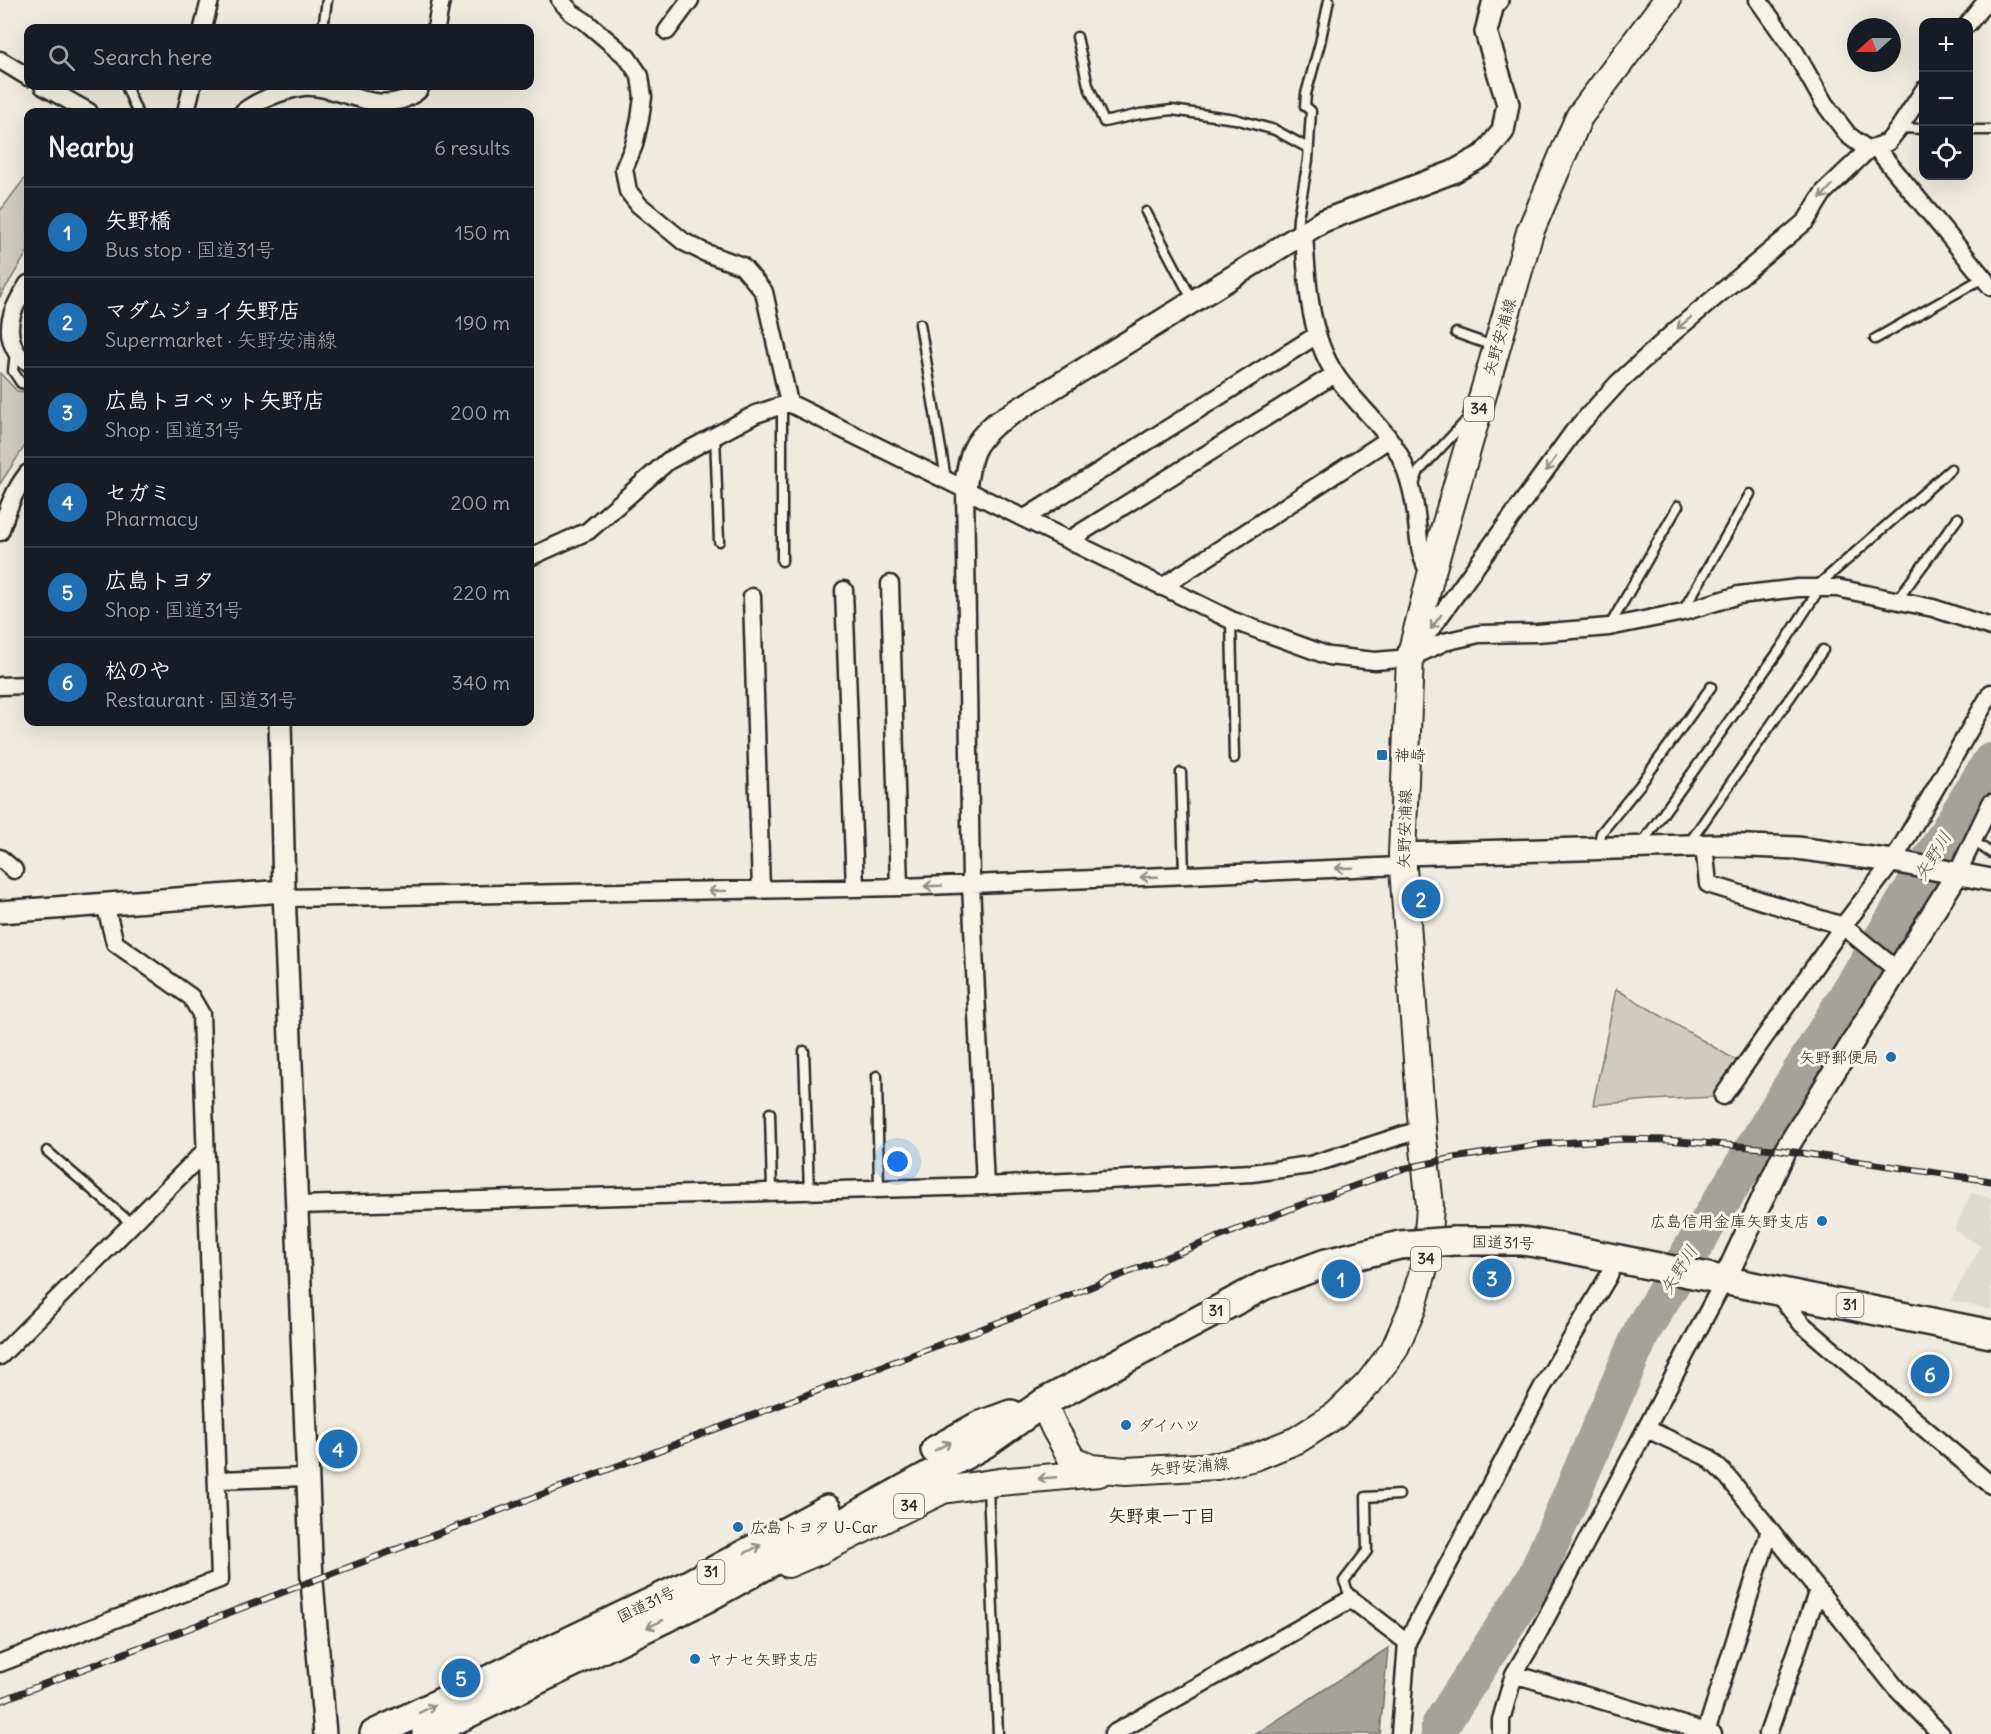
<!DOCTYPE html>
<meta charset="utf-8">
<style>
body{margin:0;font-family:Delius,"Klee One",sans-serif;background:#242831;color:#f1f3f6}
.controls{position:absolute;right:18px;top:18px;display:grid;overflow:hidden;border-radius:12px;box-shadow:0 6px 24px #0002}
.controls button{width:54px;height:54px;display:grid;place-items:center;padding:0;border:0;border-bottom:2px solid #363941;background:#171b24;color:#f1f3f6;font:30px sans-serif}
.compass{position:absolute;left:1847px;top:18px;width:54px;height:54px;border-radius:50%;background:#171b24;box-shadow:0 6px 24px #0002;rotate:249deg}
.you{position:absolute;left:898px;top:1162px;width:21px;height:21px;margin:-15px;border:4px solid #fff;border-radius:50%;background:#1a73e8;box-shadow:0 0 0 9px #1a73e833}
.badge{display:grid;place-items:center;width:39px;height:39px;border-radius:50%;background:#1f6fb2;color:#fff;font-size:20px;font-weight:700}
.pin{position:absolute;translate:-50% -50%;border:3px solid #fff;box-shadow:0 2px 6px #0006}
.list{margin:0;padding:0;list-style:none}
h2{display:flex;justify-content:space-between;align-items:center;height:78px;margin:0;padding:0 24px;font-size:26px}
h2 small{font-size:20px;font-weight:400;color:#9ea1a6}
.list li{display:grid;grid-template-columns:39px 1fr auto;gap:18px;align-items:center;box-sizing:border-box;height:90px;padding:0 24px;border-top:2px solid #363941}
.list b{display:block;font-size:22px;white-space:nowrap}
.list p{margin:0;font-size:20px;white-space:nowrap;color:#9ea1a6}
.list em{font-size:20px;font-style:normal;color:#9ea1a6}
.icon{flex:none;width:33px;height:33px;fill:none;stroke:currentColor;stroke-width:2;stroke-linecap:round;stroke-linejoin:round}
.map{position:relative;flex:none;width:1991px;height:1734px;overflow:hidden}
.search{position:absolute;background:#171b24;box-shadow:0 6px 24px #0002;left:24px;top:24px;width:510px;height:66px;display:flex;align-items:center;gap:15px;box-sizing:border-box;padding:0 21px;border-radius:12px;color:#9ea1a6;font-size:22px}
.panel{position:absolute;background:#171b24;box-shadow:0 6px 24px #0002;left:24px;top:108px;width:510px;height:618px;border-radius:12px}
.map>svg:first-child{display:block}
.built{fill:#dedbd1}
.green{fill:#cfcbc2;stroke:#7d7b76;stroke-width:1.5}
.water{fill:#a4a29a;stroke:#74726e;stroke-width:1.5}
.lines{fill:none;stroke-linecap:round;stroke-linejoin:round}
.river{stroke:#a4a29a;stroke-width:38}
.service-casing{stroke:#2b2b2b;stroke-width:13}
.minor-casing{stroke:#2b2b2b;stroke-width:21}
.tertiary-casing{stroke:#2b2b2b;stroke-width:26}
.primary-casing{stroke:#2b2b2b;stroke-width:30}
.trunk-casing{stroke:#2b2b2b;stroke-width:32}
.service{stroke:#f7f3e8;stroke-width:8}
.minor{stroke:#f7f3e8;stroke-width:16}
.tertiary{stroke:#f7f3e8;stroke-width:21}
.primary{stroke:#f7f3e8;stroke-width:26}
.trunk{stroke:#f7f3e8;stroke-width:27}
.rail-casing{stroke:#2b2b2b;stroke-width:7}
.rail{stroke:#f7f3e8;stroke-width:4.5;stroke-dasharray:14;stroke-linecap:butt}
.trunk-bridge-casing{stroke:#2b2b2b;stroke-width:32;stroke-linecap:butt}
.trunk-bridge{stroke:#f7f3e8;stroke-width:27}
.oneway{stroke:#918f8a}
.poi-dot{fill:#1f6fb2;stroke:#f7f3e8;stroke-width:2}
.labels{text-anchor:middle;stroke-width:6;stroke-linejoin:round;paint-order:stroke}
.shield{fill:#f7f3e8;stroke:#686764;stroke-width:1.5}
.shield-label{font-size:15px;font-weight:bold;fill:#2b2b2b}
.street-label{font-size:16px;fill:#2b2b2b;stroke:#f7f3e8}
.poi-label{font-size:16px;fill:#2b2b2b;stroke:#f7f3e8;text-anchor:start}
.water-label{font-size:18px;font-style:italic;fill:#555552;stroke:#f7f3e8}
.neighbourhood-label{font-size:18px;font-weight:bold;fill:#2b2b2b;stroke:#f7f3e8}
</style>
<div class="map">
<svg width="1991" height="1734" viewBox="0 0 1991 1734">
<rect width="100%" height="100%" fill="#efebe0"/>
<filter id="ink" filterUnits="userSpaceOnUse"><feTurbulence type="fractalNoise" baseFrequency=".0167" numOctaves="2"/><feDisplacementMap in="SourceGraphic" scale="12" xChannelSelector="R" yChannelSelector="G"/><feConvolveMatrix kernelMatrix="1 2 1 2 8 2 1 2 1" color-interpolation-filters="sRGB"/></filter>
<g filter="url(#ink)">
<path class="built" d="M1971 1193 1991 1198V1310L1951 1300 1981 1246 1954 1230Z"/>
<path class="green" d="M28 174V251L0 297V211Z
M0 373 17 391 28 392V441L0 484Z
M1616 989 1739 1062 1714 1097 1650 1100 1593 1105Z"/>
<path class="water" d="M1388 1648 1380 1734H1256Z"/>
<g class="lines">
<path class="river" d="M1440 1734V1726L1535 1579 1643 1329 1991 762"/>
<g class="service-casing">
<path id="service" d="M323 28 327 0
M1077 37 1088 85 1104 122 1140 114 1172 110 1235 119 1275 130 1308 148
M126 86 137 112
M1900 128 1924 129
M1968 130H1991
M1146 212 1193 301
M1297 234 1298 218 1308 160 1311 111 1305 106 1306 94 1320 43 1329 0
M920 324 946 479
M1456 333 1493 346
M1875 339 1983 278
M15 352 13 371 21 383 28 385
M782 406V561
M715 435 719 541
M1413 487 1419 471 1464 423H1467
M1817 586 1951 469
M1897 600 1958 518
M1683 611 1750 494
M1231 620 1234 758
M1609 627 1678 506
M1181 773 1184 875
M1973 841 1991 853
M1689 843 1823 650
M1640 846 1781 648 1820 588
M1598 848 1601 833 1640 785 1711 687
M804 1051 809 1191
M877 1076 879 1189
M770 1113 772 1192
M47 1151 132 1224
M988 1487 998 1734
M1351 1599 1344 1581 1367 1551 1366 1497 1399 1495"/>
</g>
<g class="minor-casing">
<path id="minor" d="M560 0 572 13 586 22 627 57 640 76 643 97 640 119 634 145 624 169 628 191 639 205 684 242 706 253 742 266 764 292 789 403
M1758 0 1795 52 1824 103 1848 135 1868 150
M1968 24 1987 0
M203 28 210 0
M436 28 441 0
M667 31 690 0
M0 60 28 77
M43 86 89 112
M186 112 192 86
M243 112C259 100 283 90 303 87 337 84 378 117 412 95 417 92 419 91 421 86
M1876 148 1991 287
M1304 233C1307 285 1309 343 1343 385 1363 411 1392 434 1404 465 1410 481 1414 497 1416 514 1419 536 1418 556 1431 575
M28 284C16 303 4 322 13 345 16 353 21 359 28 362
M965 488 971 884 985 1186
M1025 518 1317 335
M0 532C7 511 14 490 28 473
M1069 540 1335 374
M530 557 588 531 668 461 756 414 789 403 1231 620 1329 656 1375 661 1410 658 1444 642 1479 634 1537 633 1609 627 1683 612 1739 595 1798 588H1837L1933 608 1991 627
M890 584 899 887
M1162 587 1389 439
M844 590 855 888
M752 597 761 890
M1417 648 1574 431 1618 383 1675 331 1806 221 1824 192 1868 150 1888 142 1899 128 1924 90
M0 686 28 685
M1704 845 1708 884 1843 926 1897 970
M0 858 14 870
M1957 874 1991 803
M285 898 903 887 1402 866
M1723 1096 1843 926 1893 861 1991 693
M297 1205 985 1186 1252 1173 1310 1165 1422 1129
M1775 1290 1802 1324 1991 1485
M0 1356 205 1151
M1647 1429 1707 1457 1728 1477 1896 1688 1941 1734
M217 1480 308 1477
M0 1663 220 1579 201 1014 191 997 115 943 105 904
M1514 1674 1713 1734
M1706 1732 1770 1530
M1113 1734 1351 1599 1407 1642
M1400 1734 1407 1642 1542 1388 1608 1277 1617 1257
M1501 1734V1720L1514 1674 1536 1637 1725 1279
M1768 1734 1818 1590"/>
</g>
<g class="tertiary-casing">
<path id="tertiary" d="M965 488C970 457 970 446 995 424L1323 221 1453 172 1484 155 1503 131 1508 104 1486 32 1493 4 1497 0
M280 722 284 891 312 1581 325 1734
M1402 854 1723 845 1797 848 1893 861 1991 880
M0 912 284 891
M1725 1279 1785 1151 1957 874"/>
</g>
<g class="primary-casing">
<path id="primary" d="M1043 1403 1055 1429 1072 1459 1091 1468 1126 1471 1217 1466 1255 1457 1297 1440 1336 1415 1368 1384 1394 1350 1412 1309 1426 1261 1430 1206 1422 1129 1402 854 1410 658 1431 575 1530 232 1579 117 1667 0
M788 1564 819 1551 943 1490 999 1482 1099 1473"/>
</g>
<g class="trunk-casing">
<path id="trunk" d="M1454 1241H1522L1554 1246 1991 1334
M935 1450 978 1426 1011 1414
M374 1734 687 1585 827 1509
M426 1734 707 1598 985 1444 1043 1403 1263 1286 1326 1263 1400 1245"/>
</g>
<use href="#service" class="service"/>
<use href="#minor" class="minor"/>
<use href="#tertiary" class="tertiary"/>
<use href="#primary" class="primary"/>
<use href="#trunk" class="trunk"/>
<g class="rail-casing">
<path id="rail" d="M0 1701 312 1581 1029 1311 1298 1206 1402 1169 1454 1158 1542 1144 1624 1139 1667 1140 1774 1149 1991 1181"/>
</g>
<use href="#rail" class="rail"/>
<g class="trunk-bridge-casing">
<path id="trunk-bridge" d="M1400 1245 1454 1241"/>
</g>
<use href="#trunk-bridge" class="trunk-bridge"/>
</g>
<defs><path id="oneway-shaft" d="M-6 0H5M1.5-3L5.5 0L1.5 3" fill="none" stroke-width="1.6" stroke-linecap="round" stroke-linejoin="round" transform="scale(1.5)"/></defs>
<g class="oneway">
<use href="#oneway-shaft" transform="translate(1826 192) rotate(131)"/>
<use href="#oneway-shaft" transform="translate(1684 323) rotate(141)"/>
<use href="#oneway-shaft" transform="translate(1551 464) rotate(125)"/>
<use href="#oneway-shaft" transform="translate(1436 622) rotate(126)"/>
<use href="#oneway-shaft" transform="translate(1344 868) rotate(178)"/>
<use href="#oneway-shaft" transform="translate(1149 877) rotate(178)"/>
<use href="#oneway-shaft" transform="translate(933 886) rotate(178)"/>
<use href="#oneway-shaft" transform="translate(717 891) rotate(179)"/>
<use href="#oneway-shaft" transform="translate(943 1446) rotate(-29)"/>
<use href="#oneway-shaft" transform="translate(1047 1478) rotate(175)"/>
<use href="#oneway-shaft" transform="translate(753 1549) rotate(-28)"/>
<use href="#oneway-shaft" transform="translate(655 1624) rotate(154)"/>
<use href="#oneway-shaft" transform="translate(427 1709) rotate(-26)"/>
</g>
</g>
<g class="poi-dot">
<rect x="1376" y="749" width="12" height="12" rx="3"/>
<circle cx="1891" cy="1057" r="6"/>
<circle cx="1822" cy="1221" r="6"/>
<circle cx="1126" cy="1425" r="6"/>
<circle cx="738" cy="1527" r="6"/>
<circle cx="695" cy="1659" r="6"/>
</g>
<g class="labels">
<g class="shield">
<rect x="1464" y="397" width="30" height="24" rx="4.5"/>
<rect x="1411" y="1247" width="30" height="24" rx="4.5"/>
<rect x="1836.5" y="1293" width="27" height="24" rx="4.5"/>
<rect x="1202.5" y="1299" width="27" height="24" rx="4.5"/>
<rect x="894" y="1494" width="30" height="24" rx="4.5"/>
<rect x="697.5" y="1560" width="27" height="24" rx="4.5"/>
</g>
<g class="shield-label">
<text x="1479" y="414">34</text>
<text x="1426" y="1264">34</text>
<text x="1850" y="1310">31</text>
<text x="1216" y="1316">31</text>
<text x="909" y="1511">34</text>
<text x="711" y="1577">31</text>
</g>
<g class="street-label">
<text transform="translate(1499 337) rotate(-74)" y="6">矢野安浦線</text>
<text transform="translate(1404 829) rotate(-89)" y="6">矢野安浦線</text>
<text transform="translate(1503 1242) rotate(2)" y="6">国道31号</text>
<text transform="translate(1189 1466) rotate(-5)" y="6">矢野安浦線</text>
<text transform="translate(646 1604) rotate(-26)" y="6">国道31号</text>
</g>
<g class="poi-label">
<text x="1394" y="761">神崎</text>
<text x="1879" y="1063" text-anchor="end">矢野郵便局</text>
<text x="1810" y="1227" text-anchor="end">広島信用金庫矢野支店</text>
<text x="1138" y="1431">ダイハツ</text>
<text x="750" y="1533">広島トヨタ U-Car</text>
<text x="707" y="1665">ヤナセ矢野支店</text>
</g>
<g class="water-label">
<text transform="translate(1933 856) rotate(-58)" y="6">矢野川</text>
<text transform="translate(1679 1270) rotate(-58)" y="6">矢野川</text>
</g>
<g class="neighbourhood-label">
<text x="1162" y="1522">矢野東一丁目</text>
</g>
</g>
</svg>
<div class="controls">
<button>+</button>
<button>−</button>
<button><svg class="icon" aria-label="locate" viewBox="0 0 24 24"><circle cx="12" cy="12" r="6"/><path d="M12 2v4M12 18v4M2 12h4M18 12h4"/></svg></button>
</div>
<svg class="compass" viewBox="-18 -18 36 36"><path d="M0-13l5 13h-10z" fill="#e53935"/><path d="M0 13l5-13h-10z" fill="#9ea1a6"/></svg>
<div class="you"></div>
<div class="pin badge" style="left:1341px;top:1279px">1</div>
<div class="pin badge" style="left:1421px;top:899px">2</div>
<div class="pin badge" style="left:1492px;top:1278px">3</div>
<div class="pin badge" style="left:338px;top:1449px">4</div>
<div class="pin badge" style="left:461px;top:1678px">5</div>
<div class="pin badge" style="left:1930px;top:1374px">6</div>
<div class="search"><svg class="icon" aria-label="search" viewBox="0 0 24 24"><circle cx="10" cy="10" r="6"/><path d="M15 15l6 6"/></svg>Search here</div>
<section class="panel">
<h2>Nearby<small>6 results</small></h2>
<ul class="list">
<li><span class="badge">1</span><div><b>矢野橋</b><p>Bus stop · 国道31号</p></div><em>150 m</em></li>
<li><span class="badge">2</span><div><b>マダムジョイ矢野店</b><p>Supermarket · 矢野安浦線</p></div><em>190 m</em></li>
<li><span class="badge">3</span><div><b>広島トヨペット矢野店</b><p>Shop · 国道31号</p></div><em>200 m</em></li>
<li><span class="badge">4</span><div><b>セガミ</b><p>Pharmacy</p></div><em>200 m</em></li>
<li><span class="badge">5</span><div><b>広島トヨタ</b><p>Shop · 国道31号</p></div><em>220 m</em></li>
<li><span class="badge">6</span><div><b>松のや</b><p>Restaurant · 国道31号</p></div><em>340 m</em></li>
</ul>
</section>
</div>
